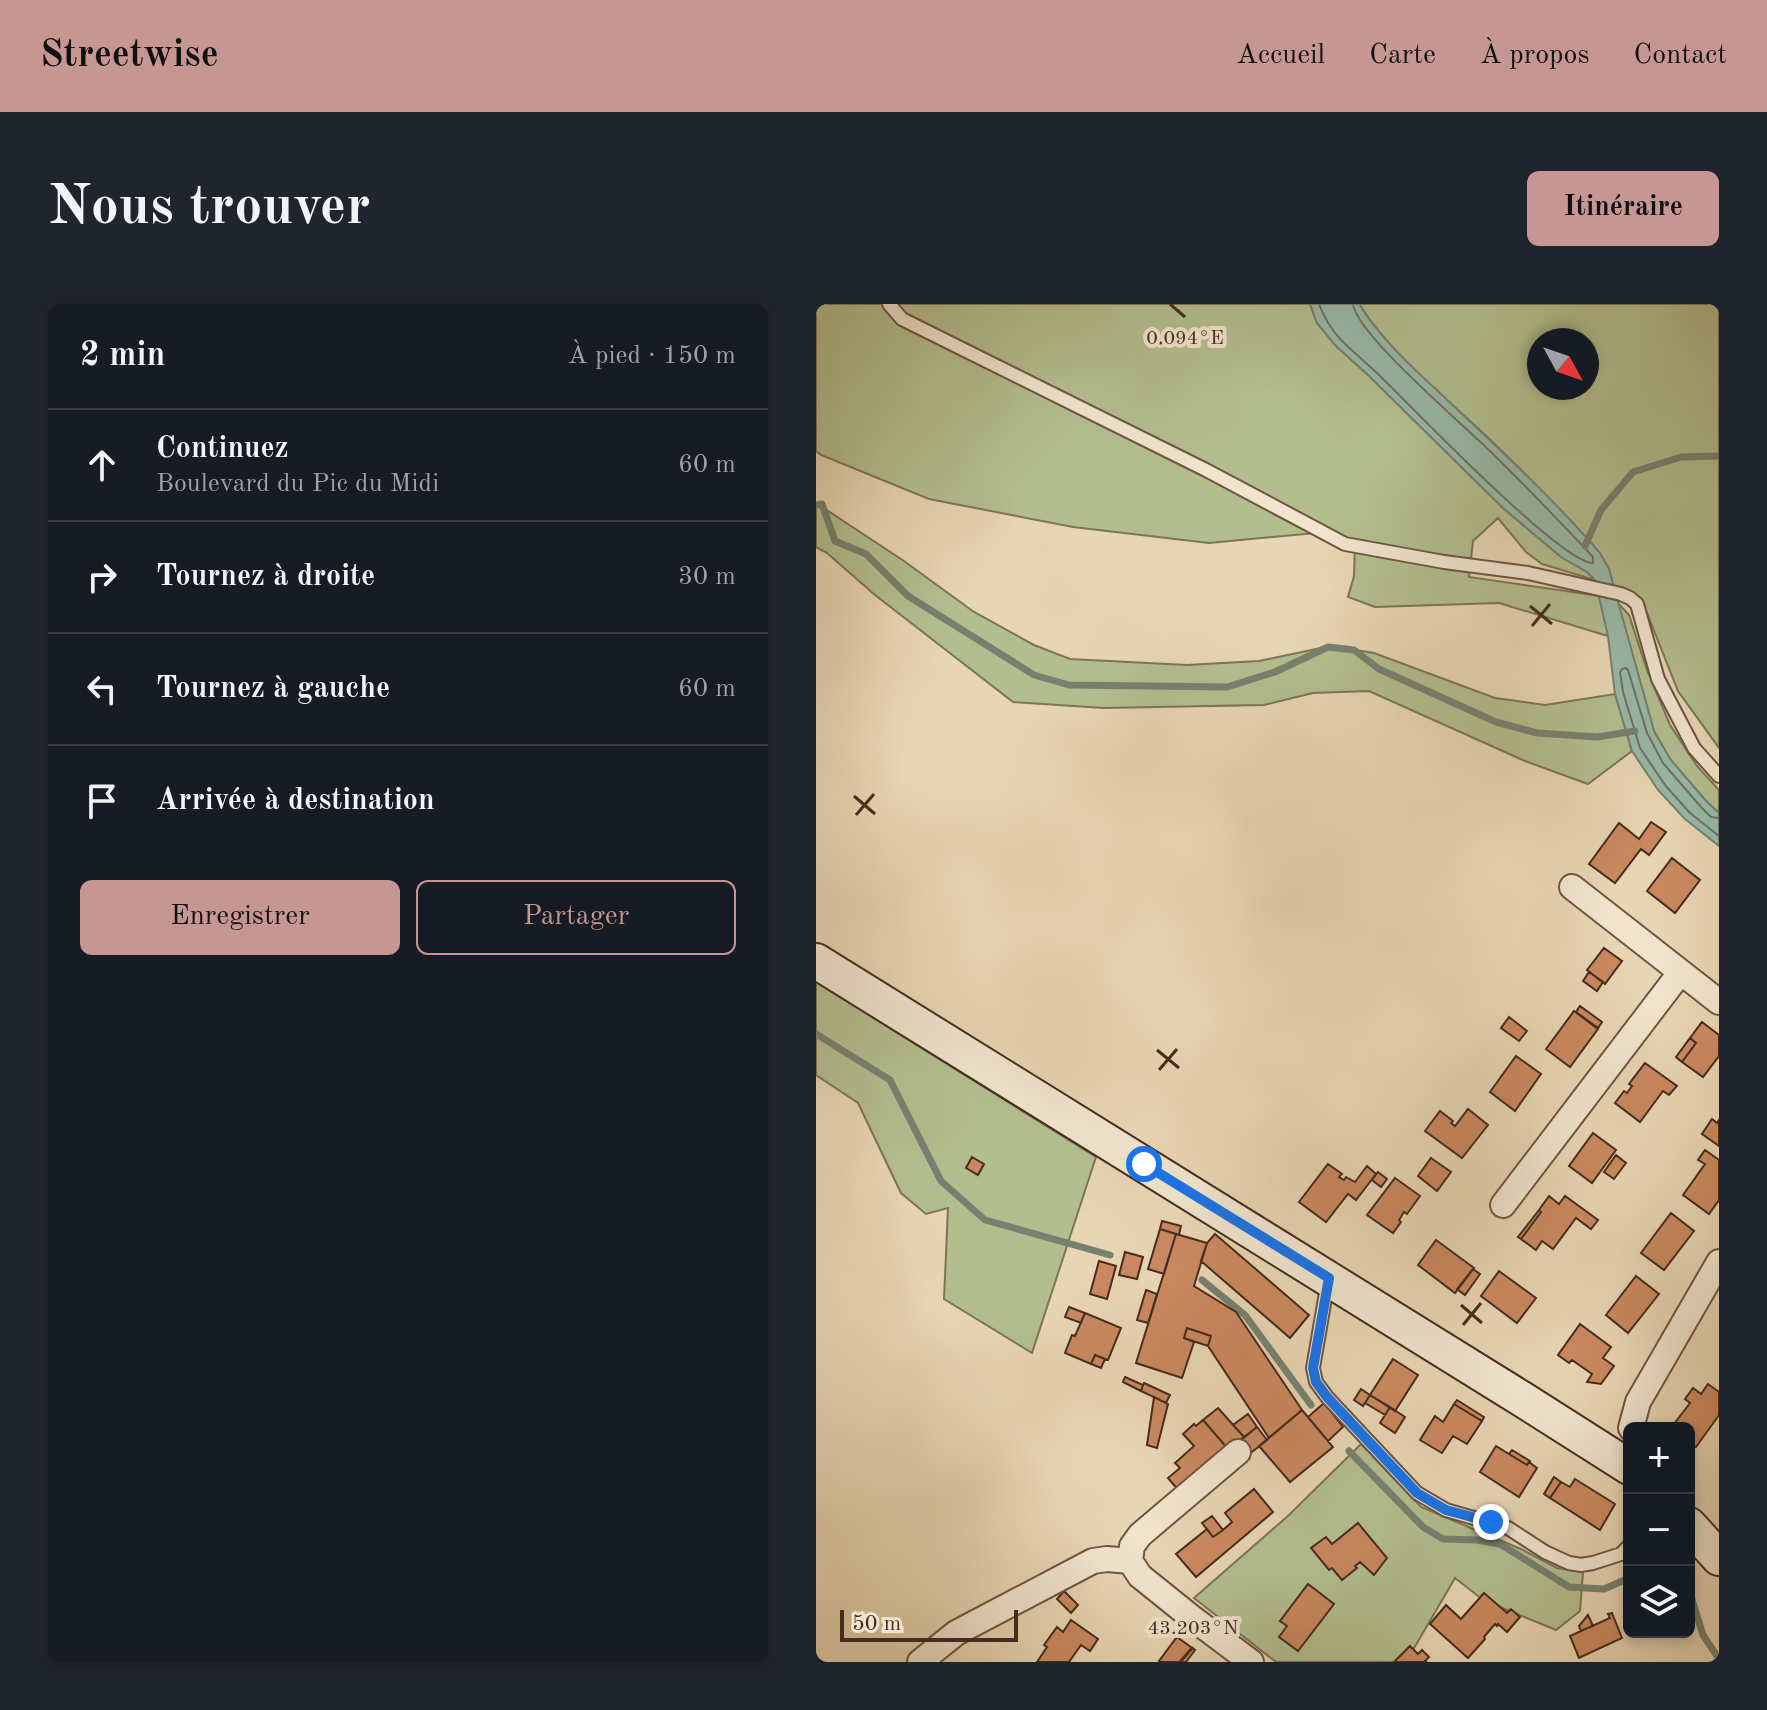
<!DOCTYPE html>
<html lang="fr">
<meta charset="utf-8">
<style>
body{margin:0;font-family:"Old Standard TT",serif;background:#20242c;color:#f1f3f6}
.controls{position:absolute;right:24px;bottom:24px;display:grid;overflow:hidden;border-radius:12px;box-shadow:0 4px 12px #0003}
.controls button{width:72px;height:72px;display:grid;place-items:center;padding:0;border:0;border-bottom:2px solid #363941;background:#171b24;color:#f1f3f6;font:40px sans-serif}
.compass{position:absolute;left:711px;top:24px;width:72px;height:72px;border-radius:50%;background:#171b24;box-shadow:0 4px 12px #0003;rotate:130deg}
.scale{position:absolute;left:24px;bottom:20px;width:178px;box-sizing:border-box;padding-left:8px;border:4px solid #452c1d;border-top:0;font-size:22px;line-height:28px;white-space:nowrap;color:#452c1d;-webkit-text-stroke:6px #f0e4ce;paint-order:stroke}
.stop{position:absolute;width:24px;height:24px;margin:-18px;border:6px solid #1a73e8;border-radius:50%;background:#fff}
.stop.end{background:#1a73e8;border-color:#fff;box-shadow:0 2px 8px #0008}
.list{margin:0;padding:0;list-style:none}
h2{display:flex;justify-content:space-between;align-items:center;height:104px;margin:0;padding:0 32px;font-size:34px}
h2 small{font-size:26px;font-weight:400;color:#9ea1a6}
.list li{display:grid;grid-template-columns:52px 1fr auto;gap:24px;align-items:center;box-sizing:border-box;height:112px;padding:0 32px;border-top:2px solid #363941}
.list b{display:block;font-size:30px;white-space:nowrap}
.list p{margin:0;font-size:26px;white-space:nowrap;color:#9ea1a6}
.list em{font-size:26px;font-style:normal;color:#9ea1a6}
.actions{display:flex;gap:16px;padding:24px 32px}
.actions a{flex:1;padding:18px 0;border:2px solid #c59692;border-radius:12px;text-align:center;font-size:28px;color:#c59692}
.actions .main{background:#c59692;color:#111}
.icon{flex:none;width:44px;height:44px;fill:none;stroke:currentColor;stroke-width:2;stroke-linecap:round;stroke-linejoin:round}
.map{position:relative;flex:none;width:903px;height:1358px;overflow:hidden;border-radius:12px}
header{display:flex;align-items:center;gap:48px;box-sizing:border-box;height:112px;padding:0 40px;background:#c59692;color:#111}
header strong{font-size:38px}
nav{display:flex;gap:44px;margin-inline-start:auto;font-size:28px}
.intro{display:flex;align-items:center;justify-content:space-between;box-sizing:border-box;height:192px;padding:0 48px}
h1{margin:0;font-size:56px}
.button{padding:20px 36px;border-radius:12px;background:#c59692;color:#111;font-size:28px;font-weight:700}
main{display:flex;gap:48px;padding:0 48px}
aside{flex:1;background:#171b24;border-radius:12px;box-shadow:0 4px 12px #0003}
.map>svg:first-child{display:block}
.green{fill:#b3be8f;stroke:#7c7556;stroke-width:2;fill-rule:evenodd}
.water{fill:#98b9a8;stroke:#778170;stroke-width:2}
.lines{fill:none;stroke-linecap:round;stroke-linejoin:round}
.shore{stroke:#6e7262;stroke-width:2}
.stream{stroke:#778170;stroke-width:7}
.building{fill:#ca885f;stroke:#452c1d;stroke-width:2}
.lane-casing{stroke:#6e5642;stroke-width:16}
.street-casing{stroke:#6e5642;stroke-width:28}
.secondary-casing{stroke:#452c1d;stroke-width:38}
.lane{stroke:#f0e4ce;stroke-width:12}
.street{stroke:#f0e4ce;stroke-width:24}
.secondary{stroke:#f0e4ce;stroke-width:34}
.route{stroke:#1a73e8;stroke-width:10}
.ticks{fill:none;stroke:#452c1d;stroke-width:3}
.ticks-label{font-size:20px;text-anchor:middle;fill:#452c1d;stroke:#f0e4ce;stroke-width:8;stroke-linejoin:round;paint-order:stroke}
</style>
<header>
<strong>Streetwise</strong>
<nav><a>Accueil</a><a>Carte</a><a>À propos</a><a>Contact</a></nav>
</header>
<div class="intro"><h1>Nous trouver</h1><a class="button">Itinéraire</a></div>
<main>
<aside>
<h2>2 min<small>À pied · 150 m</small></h2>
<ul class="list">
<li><svg class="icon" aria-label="ahead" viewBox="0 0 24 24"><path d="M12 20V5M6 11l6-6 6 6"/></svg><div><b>Continuez</b><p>Boulevard du Pic du Midi</p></div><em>60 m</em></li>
<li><svg class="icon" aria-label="right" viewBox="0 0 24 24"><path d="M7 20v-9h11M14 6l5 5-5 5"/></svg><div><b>Tournez à droite</b></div><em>30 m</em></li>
<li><svg class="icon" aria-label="left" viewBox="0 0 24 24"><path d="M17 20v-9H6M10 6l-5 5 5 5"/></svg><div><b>Tournez à gauche</b></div><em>60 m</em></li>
<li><svg class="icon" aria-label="arrive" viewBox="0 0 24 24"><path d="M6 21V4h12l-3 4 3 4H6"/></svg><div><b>Arrivée à destination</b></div></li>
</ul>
<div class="actions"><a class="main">Enregistrer</a><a>Partager</a></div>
</aside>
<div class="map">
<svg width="903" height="1358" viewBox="0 0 903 1358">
<rect width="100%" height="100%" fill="#e8d5b3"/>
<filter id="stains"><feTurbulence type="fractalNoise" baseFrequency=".0025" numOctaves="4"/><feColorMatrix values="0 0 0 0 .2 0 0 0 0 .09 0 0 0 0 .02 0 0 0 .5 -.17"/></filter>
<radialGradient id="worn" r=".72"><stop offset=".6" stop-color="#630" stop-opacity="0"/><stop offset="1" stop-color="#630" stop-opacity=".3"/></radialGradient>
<path class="green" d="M0 0H494L501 19 520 42 551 70 687 204 745 253 771 268 779 276 726 260 710 248 682 214 657 237 653 273 784 292 792 332 683 299 559 303 532 293 538 272 539 238 500 229 393 239 257 223 113 195 5 151 0 147Z
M543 0H903V444L862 387 827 299 820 290 797 282C792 263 785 250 772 235 737 200 704 163 667 129 624 89 575 50 543 0ZM723 36H771V84H723Z
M0 199 88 257 158 308 218 341 254 355 371 361 443 357 514 342 558 349 679 394 729 401 799 390 816 447 772 480 709 457 553 387 497 389 448 401 288 404 197 398 59 291 11 249 0 243Z
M801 298 813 311 831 366 854 421 881 462 903 486V509L890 497 854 455 838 427Z
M0 678 280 853 216 1049 128 995 132 904 110 910 85 889 42 799 0 771Z
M545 1140 605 1203 705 1245 741 1264 767 1268 764 1307 740 1326 667 1296 639 1274 590 1358H460L378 1294 473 1211Z"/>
<path class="water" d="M494 0H543C569 42 609 74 644 108 692 153 741 199 784 249L793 265 838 427 854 455 890 497 903 509V542L869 515 842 486 816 447 799 390 792 332 779 276 771 268 745 253 687 204 551 70 520 42 501 19Z"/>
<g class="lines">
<path class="shore" d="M503 0C508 14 515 25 525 36 538 49 553 61 566 74 597 104 745 259 777 259V253L766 241C736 210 706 178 675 148 649 122 540 30 537 0
M903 514 895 513 885 503 847 459 831 429 812 366 810 364 806 365 804 368 807 388 824 444 849 481 874 509 903 532"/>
<path class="stream" d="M0 201 6 200 19 237 50 250 92 292 218 371 253 381 411 383 459 368 512 343 538 346 563 365 680 418 721 429 781 433 819 427
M769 242 785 206 817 168 865 153 903 152
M0 730 74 776 125 877 169 916 294 951
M386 976 429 1011 495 1101
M533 1147 607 1223 627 1235 661 1236 684 1240 753 1283 788 1285 813 1274
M873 1286 887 1331 903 1355"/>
</g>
<path class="building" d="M835 518 850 528 833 551 825 545 799 579 773 560 803 519 823 535Z
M856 554 884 576 859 609 831 587Z
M788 644 806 657 789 680 771 666Z
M773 668 787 678 781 687 767 677Z
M764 702 786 718 782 724 760 708Z
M758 707 782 725 754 763 730 745Z
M693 713 711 727 703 737 685 724Z
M886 718 903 731V752L887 773 866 758 880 739 874 734Z
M874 734 880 739 866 758 860 753Z
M700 752 725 770 699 807 674 788Z
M829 759 861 782 853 791 847 787 824 818 799 799 808 787 811 789 816 782 813 780Z
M652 805 672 821 646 854 609 827 624 807 637 817 635 819 639 822Z
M896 815 901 819 903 816V842L886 830Z
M777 829 800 846 776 879 753 862Z
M889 846 903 856V896L893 910 867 891 889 860 882 856Z
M800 851 810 859 798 875 788 868Z
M156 853 168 860 162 871 150 864Z
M615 854 635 868 621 887 602 872Z
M512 860 526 870 523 873 528 876 530 873 539 878 551 862 560 870 540 896 532 890 510 918 483 898Z
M562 868 571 875 565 883 556 876Z
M579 874 604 892 591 910 588 908 583 916 585 918 577 929 551 911Z
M733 892 743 900 749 892 782 916 775 925 760 914 737 945 726 937 720 946 705 935 725 908 723 906Z
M723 906 725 908 705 935 702 933Z
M855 909 878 927 848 966 825 949Z
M346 917 365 922 363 931 344 925Z
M344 925 360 930 348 970 332 965Z
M360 930 391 939 378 982 420 1008 486 1106 453 1134 392 1042 395 1032 371 1024 368 1034 378 1038 366 1074 320 1059Z
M399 930 493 1011 474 1034 385 957 391 939Z
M620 936 658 964 639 989 602 961Z
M309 948 327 953 321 975 303 971Z
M283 957 300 962 291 995 274 990Z
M657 965 664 970 649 991 641 985Z
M683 967 720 994 701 1019 665 992Z
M820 972 843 990 812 1029 790 1011Z
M330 986 341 990 332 1019 321 1016Z
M253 1003 269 1009 265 1019 249 1013Z
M269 1009 305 1024 292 1056 279 1051 275 1060 249 1049 256 1031 259 1032Z
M764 1020 795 1043 787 1054 798 1062 785 1080 771 1078 776 1070 756 1056 753 1059 742 1051Z
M371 1024 395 1032 392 1042 368 1034Z
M279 1051 289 1055 285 1064 275 1060Z
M577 1055 602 1071 579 1107 554 1091Z
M309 1073 327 1081 325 1087 307 1078Z
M328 1079 354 1091 350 1099 325 1087Z
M892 1080 903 1088V1111L880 1143 873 1139V1124H855L874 1099 869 1095 877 1084 885 1090Z
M545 1085 554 1091 547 1102 538 1096Z
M554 1091 574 1103 569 1111 549 1099Z
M338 1093 352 1100 341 1144 331 1141Z
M641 1096 668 1113 666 1117 638 1100Z
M508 1099 527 1123 512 1137 492 1113Z
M638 1100 666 1117 651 1140 637 1132 626 1149 604 1136 619 1112 627 1118Z
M574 1103 589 1113 579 1129 564 1119Z
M402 1104 428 1133 413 1146 387 1116Z
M486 1106 517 1143 474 1178 443 1142Z
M432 1110 441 1123 428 1133 417 1121Z
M387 1116 413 1146 364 1188 352 1174 364 1164 359 1159 378 1142 367 1130 378 1120 380 1122Z
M441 1123 451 1136 436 1148 424 1137Z
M680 1142 711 1161 713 1158 721 1164 703 1193 664 1168Z
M696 1146 714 1157 711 1161 693 1150Z
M738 1173 745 1178 734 1194 728 1190Z
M759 1175 799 1200 784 1226 734 1194 745 1178 754 1183Z
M438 1185 457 1208 380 1273 360 1250 391 1225 397 1233 407 1226 416 1218 409 1209Z
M396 1212 407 1226 397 1233 386 1219Z
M542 1219 571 1254 558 1271 544 1258 539 1262 541 1264 526 1276 516 1264 513 1266 495 1244 510 1233 516 1240Z
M492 1280 518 1300 482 1347 463 1333 471 1322 464 1317Z
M248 1287 262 1301 255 1309 241 1295Z
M668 1289 691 1309 695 1305 704 1313 691 1328 682 1320 681 1322 679 1320 668 1333 669 1335 652 1354 614 1320 630 1301 645 1315Z
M796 1309 806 1334 763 1354 754 1332 794 1314 792 1310Z
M772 1311 777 1322 765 1327 763 1322Z
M255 1316 282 1335 274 1347 265 1341 253 1358H221L231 1343 228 1341 241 1323 247 1328Z
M361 1333 379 1346 370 1358H344L343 1357Z
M594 1342 602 1350 606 1346 613 1353 609 1357 611 1358H578Z"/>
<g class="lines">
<g class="lane-casing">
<path id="lane" d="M73 0 86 15 390 166 529 240 628 258 712 269 805 290 814 294 821 300 842 375 878 444 903 472
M512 977 497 1064 500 1078 511 1093 601 1189 630 1206 692 1224 729 1248 753 1259 765 1261 777 1259 805 1250 813 1242"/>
</g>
<g class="street-casing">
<path id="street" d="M756 583 903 698
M687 901 864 669
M815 1124 822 1098 903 958
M422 1148 324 1231 316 1242 314 1257 324 1272 375 1313 435 1358
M104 1358 140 1329 277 1257 291 1255 314 1257"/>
</g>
<g class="secondary-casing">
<path id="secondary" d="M0 657 706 1095 813 1163
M873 1221 903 1254"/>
</g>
<use href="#lane" class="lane"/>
<use href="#street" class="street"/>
<use href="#secondary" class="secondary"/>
</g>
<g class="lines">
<path class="route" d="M328 860 513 974 497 1064 500 1078 511 1093 601 1189 630 1206 675 1218"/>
</g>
<path class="ticks" d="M354 0 369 13M714 302 736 320M716 322 734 300M38 492 59 510M40 511 58 490M341 746 363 764M343 766 361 745M645 1001 666 1019M647 1021 665 999M364 1358 377 1343"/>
<g class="ticks-label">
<text x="369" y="40">0.094°E</text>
<text x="377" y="1330">43.203°N</text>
</g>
<rect width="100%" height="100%" filter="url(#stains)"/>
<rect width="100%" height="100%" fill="url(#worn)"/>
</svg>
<div class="controls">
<button>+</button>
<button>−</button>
<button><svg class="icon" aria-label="layers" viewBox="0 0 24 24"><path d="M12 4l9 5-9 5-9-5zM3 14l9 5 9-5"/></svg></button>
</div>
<svg class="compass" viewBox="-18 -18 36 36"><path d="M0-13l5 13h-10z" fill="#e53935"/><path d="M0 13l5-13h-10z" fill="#9ea1a6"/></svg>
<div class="scale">50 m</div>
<div class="stop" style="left:328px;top:860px"></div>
<div class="stop end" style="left:675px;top:1218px"></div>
</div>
</main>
